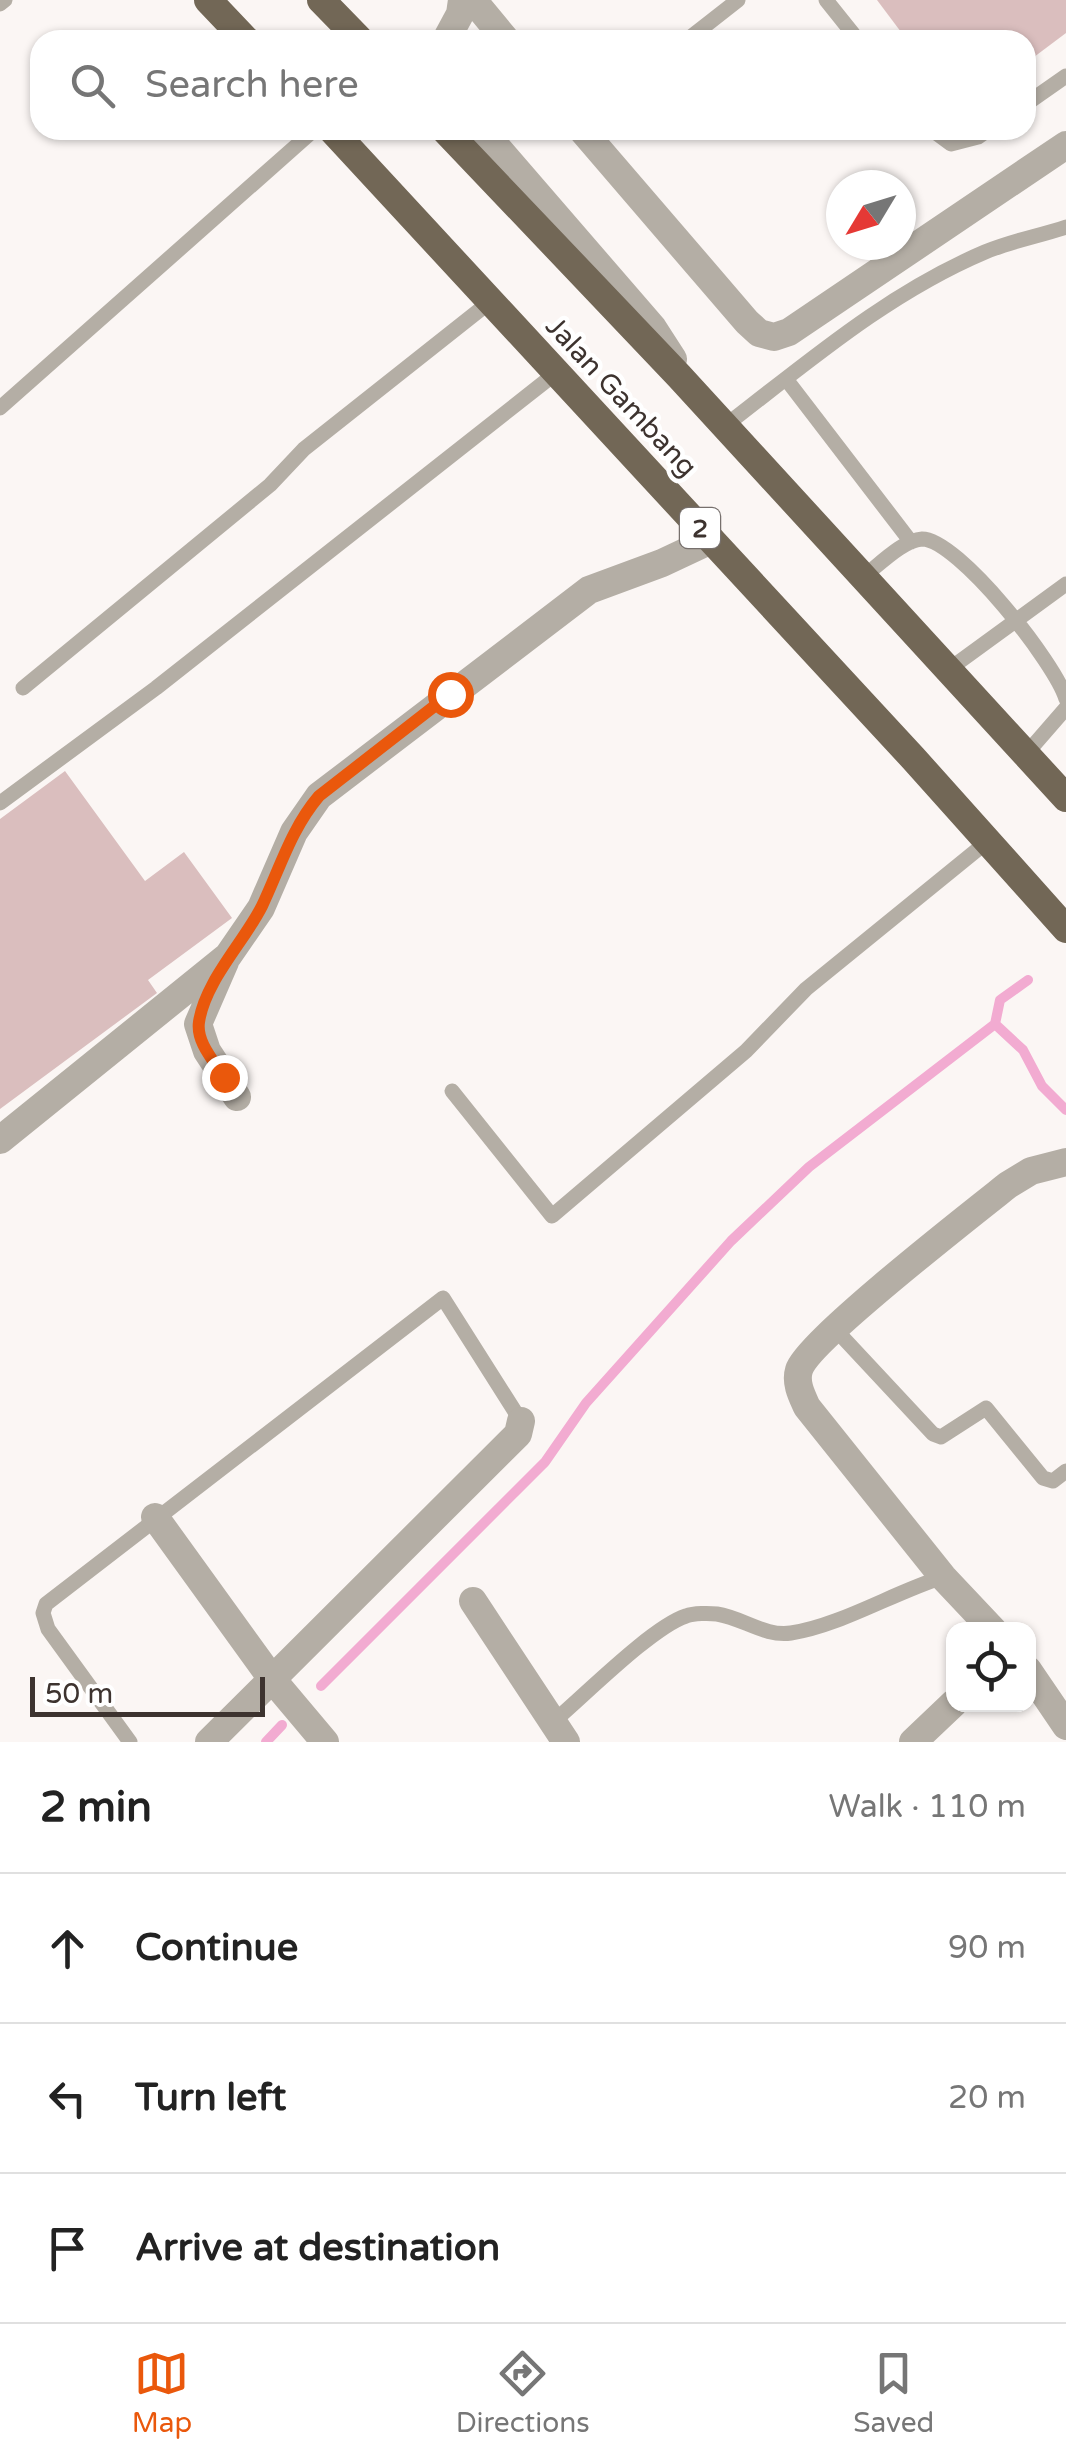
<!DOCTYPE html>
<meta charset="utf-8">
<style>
body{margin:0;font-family:"Varela Round",sans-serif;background:#f2f2f2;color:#222}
.controls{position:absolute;right:30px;bottom:30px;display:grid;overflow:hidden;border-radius:20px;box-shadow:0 2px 8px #0004}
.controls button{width:90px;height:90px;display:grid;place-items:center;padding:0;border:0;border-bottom:2px solid #e0e0e0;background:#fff;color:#222;font:50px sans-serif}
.compass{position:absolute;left:826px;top:170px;width:90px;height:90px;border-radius:50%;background:#fff;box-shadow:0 2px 8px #0004;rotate:232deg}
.scale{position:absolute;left:30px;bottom:25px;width:235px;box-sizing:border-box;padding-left:10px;border:5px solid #3d332f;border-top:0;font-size:28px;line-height:35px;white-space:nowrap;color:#3d332f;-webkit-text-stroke:8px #fff;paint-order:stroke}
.stop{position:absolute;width:30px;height:30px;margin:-22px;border:8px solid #ea580c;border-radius:50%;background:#fff}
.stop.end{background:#ea580c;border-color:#fff;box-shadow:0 2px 10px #0008}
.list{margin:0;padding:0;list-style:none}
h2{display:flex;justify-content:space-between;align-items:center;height:130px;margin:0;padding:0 40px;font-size:42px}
h2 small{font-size:32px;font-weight:400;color:#767676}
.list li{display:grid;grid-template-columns:65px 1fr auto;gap:30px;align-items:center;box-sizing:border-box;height:150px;padding:0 40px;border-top:2px solid #e0e0e0}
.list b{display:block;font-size:38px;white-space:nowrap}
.list em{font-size:32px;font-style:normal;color:#767676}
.icon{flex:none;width:55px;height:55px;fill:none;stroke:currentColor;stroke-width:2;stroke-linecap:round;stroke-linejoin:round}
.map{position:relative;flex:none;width:1066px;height:1742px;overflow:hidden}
.search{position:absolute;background:#fff;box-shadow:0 2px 8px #0004;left:30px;right:30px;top:30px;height:110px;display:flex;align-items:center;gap:25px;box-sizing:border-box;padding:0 35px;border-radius:30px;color:#767676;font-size:38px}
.sheet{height:580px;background:#fff}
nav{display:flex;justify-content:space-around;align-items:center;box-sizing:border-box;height:140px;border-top:2px solid #e0e0e0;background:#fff;font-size:28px;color:#767676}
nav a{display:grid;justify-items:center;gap:5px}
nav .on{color:#ea580c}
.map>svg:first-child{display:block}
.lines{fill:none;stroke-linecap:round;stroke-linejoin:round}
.stream{stroke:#f2abd1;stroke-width:10}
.building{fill:#dabebe}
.service{stroke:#b4aea5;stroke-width:15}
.minor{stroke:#b4aea5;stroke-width:28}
.trunk{stroke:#726756;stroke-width:28}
.route{stroke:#ea580c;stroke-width:12}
.labels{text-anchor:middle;stroke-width:9;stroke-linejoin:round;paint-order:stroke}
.shield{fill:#fff;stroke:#77706d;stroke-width:2.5}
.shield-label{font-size:25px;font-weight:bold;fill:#3d332f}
.street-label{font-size:28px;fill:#3d332f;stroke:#fff}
</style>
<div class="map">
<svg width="1066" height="1742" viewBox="0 0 1066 1742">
<rect width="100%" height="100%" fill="#fbf6f4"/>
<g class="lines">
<path class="stream" d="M995 1024 1023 1050 1042 1086 1066 1110
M321 1686 545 1462 586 1403 731 1241 809 1167 995 1024 1000 1000 1028 980
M266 1742 282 1725"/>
</g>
<path class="building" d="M877 0H1066V33L1026 63V40H907Z
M65 771 145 881 184 852 232 918 148 980 157 993 0 1109V819Z"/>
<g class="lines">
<path class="service" d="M826 0 858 40
M0 4 5 0
M687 40 738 0
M1026 104 1066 76
M932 130 951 144 978 137 988 130
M786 379 911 542
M0 408 314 130
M725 426C808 362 888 293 985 252 1011 241 1039 236 1066 227
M863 577C879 565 903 540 922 539 958 539 1056 664 1066 699
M948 670 1066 584
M23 688 270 485 304 449 491 301
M1026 754 1066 708
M0 803 156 688 556 373
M452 1091 552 1216 746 1051 806 989 988 841
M835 1329 933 1434 941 1437 986 1408 1043 1478 1053 1481 1066 1471
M553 1722C584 1696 652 1627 686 1616 694 1613 709 1613 717 1614 743 1618 765 1637 791 1633 839 1626 895 1592 943 1577
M130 1742 48 1629 43 1613 46 1604 443 1298 521 1421"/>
<path class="minor" d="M473 0 506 40
M446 40 460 14 462 0
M482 130 653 328 673 359
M582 130 747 322 759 333 774 337 789 332 1066 145
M225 962 198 1024 207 1051 237 1097
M0 1140 228 956 261 908 294 832 319 796 589 590 662 563 711 540
M155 1517 272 1679 325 1742
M473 1601 566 1742
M993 1630 943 1577 807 1407C802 1396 795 1383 799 1370 807 1342 974 1212 1008 1185L1031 1171 1066 1162
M1028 1670 1066 1726
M209 1742 518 1434 521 1421
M913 1742 954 1703"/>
<path class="trunk" d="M208 0 246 40
M321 0 360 40
M332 130 913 758 1066 929
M445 130 679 376 1066 798"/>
</g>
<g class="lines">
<path class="route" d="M224 1077C214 1061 196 1042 199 1022 205 981 244 942 262 906 280 868 291 829 319 796L450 694"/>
</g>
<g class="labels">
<rect class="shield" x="680" y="508" width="40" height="40" rx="8"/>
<g class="shield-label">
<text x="700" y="537">2</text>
</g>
<g class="street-label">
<text transform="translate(622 396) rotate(47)" y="10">Jalan Gambang</text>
</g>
</g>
</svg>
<div class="controls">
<button><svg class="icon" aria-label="locate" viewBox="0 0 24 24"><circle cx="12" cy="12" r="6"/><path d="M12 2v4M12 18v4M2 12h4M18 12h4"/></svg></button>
</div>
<svg class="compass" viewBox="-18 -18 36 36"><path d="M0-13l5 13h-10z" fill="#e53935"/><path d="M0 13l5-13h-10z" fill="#767676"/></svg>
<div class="scale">50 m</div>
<div class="stop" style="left:450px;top:694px"></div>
<div class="stop end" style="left:224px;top:1077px"></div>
<div class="search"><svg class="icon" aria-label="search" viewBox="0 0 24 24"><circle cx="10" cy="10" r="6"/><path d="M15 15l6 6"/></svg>Search here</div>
</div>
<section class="sheet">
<h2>2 min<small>Walk · 110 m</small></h2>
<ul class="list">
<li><svg class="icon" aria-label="ahead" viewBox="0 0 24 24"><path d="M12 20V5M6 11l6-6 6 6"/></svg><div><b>Continue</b></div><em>90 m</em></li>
<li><svg class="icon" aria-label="left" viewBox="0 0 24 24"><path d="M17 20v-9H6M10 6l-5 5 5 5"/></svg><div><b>Turn left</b></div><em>20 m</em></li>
<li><svg class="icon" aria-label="arrive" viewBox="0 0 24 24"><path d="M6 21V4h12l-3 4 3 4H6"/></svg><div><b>Arrive at destination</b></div></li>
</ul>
</section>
<nav>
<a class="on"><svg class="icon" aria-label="map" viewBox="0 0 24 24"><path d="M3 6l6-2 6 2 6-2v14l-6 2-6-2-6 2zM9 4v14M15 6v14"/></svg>Map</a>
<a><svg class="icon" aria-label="directions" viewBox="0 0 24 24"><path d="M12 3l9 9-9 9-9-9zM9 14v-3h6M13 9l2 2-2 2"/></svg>Directions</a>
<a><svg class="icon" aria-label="saved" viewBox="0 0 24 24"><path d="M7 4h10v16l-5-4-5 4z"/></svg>Saved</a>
</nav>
